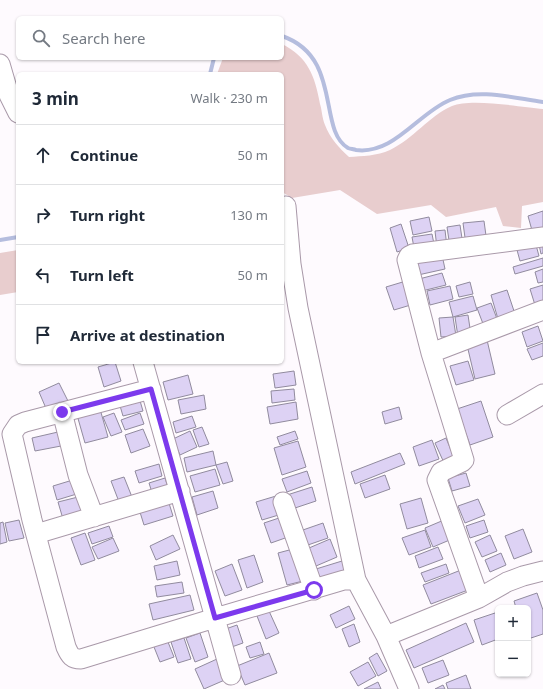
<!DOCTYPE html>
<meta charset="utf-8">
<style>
body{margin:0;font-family:"Noto Sans",sans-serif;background:#f6f6f7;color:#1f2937}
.controls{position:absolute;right:12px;bottom:12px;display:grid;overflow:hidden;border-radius:6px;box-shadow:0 1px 3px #0004}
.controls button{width:36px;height:36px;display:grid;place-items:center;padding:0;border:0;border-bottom:1px solid #e0e1e3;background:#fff;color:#1f2937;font:20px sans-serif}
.stop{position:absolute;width:12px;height:12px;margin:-9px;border:3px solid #7c3aed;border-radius:50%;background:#fff}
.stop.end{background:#7c3aed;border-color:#fff;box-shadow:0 1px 4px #0008}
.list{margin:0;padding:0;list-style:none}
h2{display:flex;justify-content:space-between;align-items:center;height:52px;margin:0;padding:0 16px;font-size:17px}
h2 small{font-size:13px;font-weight:400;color:#747a83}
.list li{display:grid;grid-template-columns:26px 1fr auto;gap:12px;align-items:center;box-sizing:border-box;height:60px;padding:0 16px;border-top:1px solid #e0e1e3}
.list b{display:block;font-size:15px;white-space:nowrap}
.list em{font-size:13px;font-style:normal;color:#747a83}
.icon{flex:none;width:22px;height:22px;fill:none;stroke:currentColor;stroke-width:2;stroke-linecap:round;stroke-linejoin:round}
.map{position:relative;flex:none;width:543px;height:689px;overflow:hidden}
.search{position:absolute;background:#fff;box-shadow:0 1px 3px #0004;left:16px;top:16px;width:268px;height:44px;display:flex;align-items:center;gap:10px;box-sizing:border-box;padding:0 14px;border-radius:6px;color:#747a83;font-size:15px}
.panel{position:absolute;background:#fff;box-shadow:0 1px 3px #0004;left:16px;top:72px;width:268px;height:292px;border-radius:6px}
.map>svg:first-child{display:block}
.green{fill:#e8cdce}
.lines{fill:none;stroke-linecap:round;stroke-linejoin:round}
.stream{stroke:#b5bdde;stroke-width:4}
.building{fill:#ddd2f4;stroke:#918b9e}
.minor-casing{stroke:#a999a9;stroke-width:21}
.minor{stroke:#fff;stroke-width:19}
.route{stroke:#7c3aed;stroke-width:5}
</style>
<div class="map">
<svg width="543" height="689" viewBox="0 0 543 689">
<rect width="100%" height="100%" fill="#fefafe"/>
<path class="green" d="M282 44C308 57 315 76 320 104 322 110 322 118 325 125 330 138 339 148 349 157 362 156 377 156 390 150 413 139 429 116 452 106 471 98 521 107 543 109V202L522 206 521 228 503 226 496 207 446 217 431 205 377 214 340 190 292 198 282 192V74H217L223 58H282Z
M18 250V292L0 295V253Z"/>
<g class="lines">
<path class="stream" d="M282 36C343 57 317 130 348 148 350 149 354 149 356 150 394 155 418 113 450 100 479 88 513 98 543 102
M210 74 214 58
M0 240 18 237"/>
</g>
<path class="building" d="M543 211V231L533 234 528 216Z
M429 217 432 231 413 235 410 221Z
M484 221 487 243 466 245 463 223Z
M401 224 409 248 397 252 390 228Z
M460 225 463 245 450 247 447 227Z
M445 230 447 247 437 248 435 231Z
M432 234 435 249 415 253 412 237Z
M543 239V253L541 254 538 240Z
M536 245 539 256 520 261 517 250Z
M442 255 445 269 418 275 415 261Z
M543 258V266L515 274 513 267Z
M543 269V282L538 283 535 272Z
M442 273 446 285 422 291 419 279Z
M406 281 414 304 394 310 386 287Z
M470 282 473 294 459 297 456 286Z
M543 285V303L535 305 530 289Z
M450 286 453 299 430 305 427 291Z
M507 290 515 314 498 319 491 295Z
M473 296 477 310 453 317 449 302Z
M491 303 499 324 485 329 477 308Z
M468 315 471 335 458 337 455 317Z
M453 317 456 336 441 337 439 318Z
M538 326 543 341 527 347 522 332Z
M487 340 495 374 475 379 467 345Z
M543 343V356L532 360 527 349Z
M468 361 474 380 456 385 450 366Z
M115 362 121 381 104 387 98 367Z
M294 371 296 385 275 388 273 374Z
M188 375 193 394 168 400 163 382Z
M59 383 69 403 48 413 39 392Z
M294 389 295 400 272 403 271 391Z
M138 394 143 411 123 416 118 399Z
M204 395 206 409 181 414 178 400Z
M481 401 493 437 470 445 457 409Z
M296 402 298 419 270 424 267 407Z
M399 407 402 419 385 424 382 412Z
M100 409 108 437 85 443 77 415Z
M114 413 122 432 111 436 103 417Z
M140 413 144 424 125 430 121 420Z
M192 416 196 427 176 433 173 422Z
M202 427 209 444 199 447 193 430Z
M143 429 150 446 131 453 125 435Z
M190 431 197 447 180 455 173 439Z
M295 431 298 439 280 445 277 437Z
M58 432 61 446 35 451 32 438Z
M446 438 455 460 445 465 435 443Z
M432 440 439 459 419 466 413 447Z
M298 441 306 467 282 475 274 448Z
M213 451 216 465 187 472 184 458Z
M400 453 405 464 355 484 351 472Z
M227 462 233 481 223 484 216 465Z
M159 464 162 476 139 483 135 471Z
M215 469 220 485 195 492 190 476Z
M307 471 311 483 287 492 282 479Z
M466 473 470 486 452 491 448 478Z
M385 475 390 489 365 498 360 484Z
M124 477 134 502 121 507 111 481Z
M165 478 170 494 154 499 149 483Z
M76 479 80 493 57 500 53 486Z
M312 487 316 501 292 509 287 495Z
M213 491 218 508 197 515 192 497Z
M82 496 87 513 63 519 58 502Z
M276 496 282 514 262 520 256 502Z
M421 498 428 523 407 529 400 504Z
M478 499 485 515 465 523 458 506Z
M168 500 173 516 144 525 139 509Z
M282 517 288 537 271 543 264 523Z
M19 520 24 538 9 541 5 523Z
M444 520 452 539 433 547 425 528Z
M484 520 488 532 470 538 466 526Z
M3 522 7 542 0 544V523Z
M323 523 328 538 305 546 300 531Z
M109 526 113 537 92 544 88 533Z
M523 529 532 552 514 559 505 536Z
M425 530 431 547 409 555 402 538Z
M85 533 95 560 81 565 71 538Z
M173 535 180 549 156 560 150 546Z
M490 535 497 551 482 557 475 542Z
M113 538 119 551 98 559 92 547Z
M330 539 337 557 316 566 309 548Z
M438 547 443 559 419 568 415 556Z
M293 549 303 581 287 585 278 553Z
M501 553 506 565 490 572 485 560Z
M254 555 263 582 247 588 238 560Z
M177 561 180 575 157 580 154 566Z
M342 561 346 575 320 582 316 569Z
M232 564 242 590 225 596 215 571Z
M446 564 449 573 425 582 421 573Z
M461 570 468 590 431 604 423 585Z
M182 582 184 593 157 597 155 586Z
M537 593 543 610V634L528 639V608H516L514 601Z
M190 595 194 610 153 620 149 604Z
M349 606 355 619 336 628 330 615Z
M269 611 279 633 266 639 257 616Z
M498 612V639L482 645 474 620Z
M466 623 474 642 414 668 406 650Z
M354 624 360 642 349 647 342 629Z
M237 625 243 643 226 649 220 631Z
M200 633 208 657 195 662 186 638Z
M166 637 174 657 160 662 152 642Z
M184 638 191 659 178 663 171 642Z
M260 642 264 654 250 658 246 647Z
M269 653 277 673 245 685 237 666Z
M377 653 387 671 378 676 369 658Z
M217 659 227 679 204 689 195 669Z
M443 660 449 675 428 683 422 668Z
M368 662 376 676 358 686 350 672Z
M466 675 471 689H448L446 683Z
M378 682 381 689H364Z
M443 685 445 689H435Z"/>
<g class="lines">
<g class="minor-casing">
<path id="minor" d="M0 64 9 95 18 113
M286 206 291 264 298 308 356 580
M431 353 543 310
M143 362 215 618 344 580H356L386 636 409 689
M151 389 25 422 18 425 12 434 32 520 66 647C70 656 72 659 81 659L215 618 231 675
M62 412 78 475 94 517
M507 415 543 394
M283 502 314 590
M36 534 180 491
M479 598 437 480 441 472 462 462 464 460 431 353 407 260 409 256 413 254 543 237
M386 636 479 598 507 582 523 576 543 571"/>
</g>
<use href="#minor" class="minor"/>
</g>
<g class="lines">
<path class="route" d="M62 412 151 389 215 618 314 590"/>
</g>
</svg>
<div class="controls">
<button>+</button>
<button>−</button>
</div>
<div class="stop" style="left:314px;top:590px"></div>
<div class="stop end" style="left:62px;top:412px"></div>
<div class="search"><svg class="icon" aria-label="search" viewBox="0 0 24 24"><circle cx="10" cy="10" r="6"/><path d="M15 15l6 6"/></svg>Search here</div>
<section class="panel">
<h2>3 min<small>Walk · 230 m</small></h2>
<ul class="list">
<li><svg class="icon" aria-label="ahead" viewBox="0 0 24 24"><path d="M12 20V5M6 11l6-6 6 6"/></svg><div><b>Continue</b></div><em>50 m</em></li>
<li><svg class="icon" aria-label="right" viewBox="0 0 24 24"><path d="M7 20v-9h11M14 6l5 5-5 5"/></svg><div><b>Turn right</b></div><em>130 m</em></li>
<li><svg class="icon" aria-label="left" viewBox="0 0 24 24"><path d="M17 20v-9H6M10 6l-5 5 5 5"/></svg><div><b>Turn left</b></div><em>50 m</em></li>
<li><svg class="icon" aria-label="arrive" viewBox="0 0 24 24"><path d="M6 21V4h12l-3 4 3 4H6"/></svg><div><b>Arrive at destination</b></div></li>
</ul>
</section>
</div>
